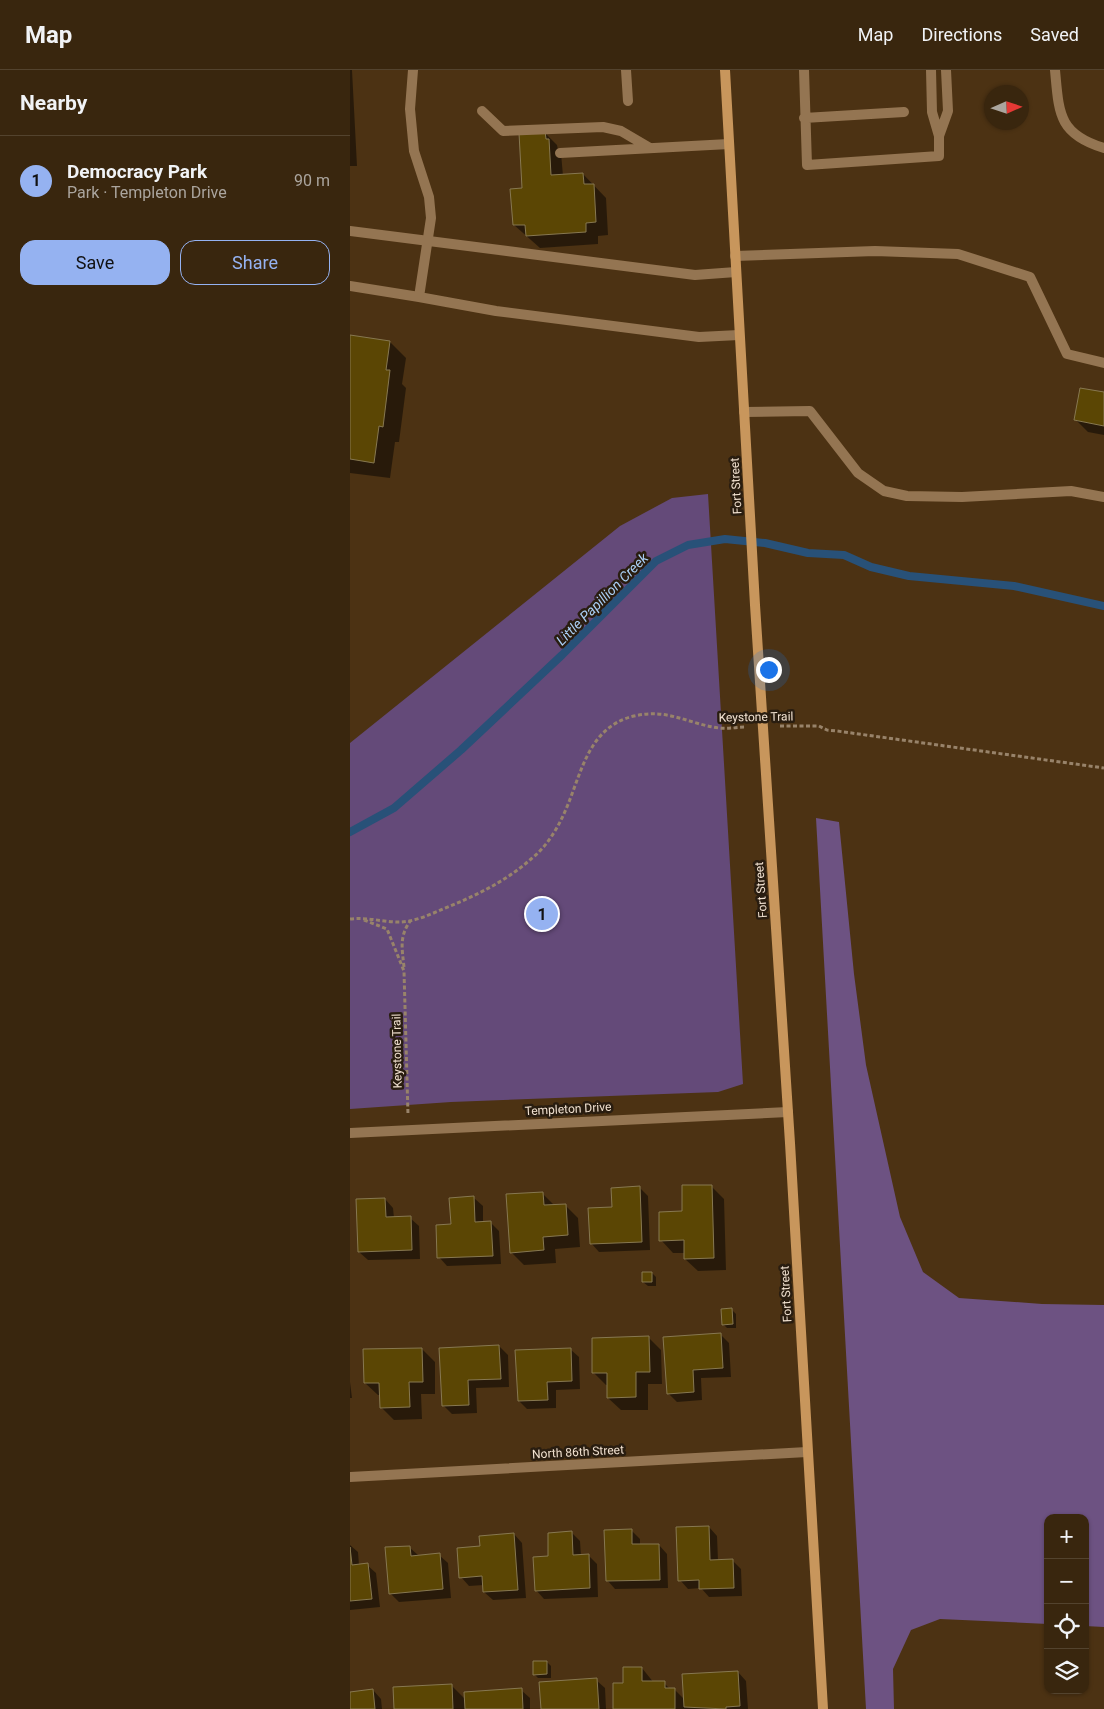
<!DOCTYPE html>
<meta charset="utf-8">
<style>
body{margin:0;font-family:Roboto,sans-serif;background:#402e17;color:#f1f3f6}
.controls{position:absolute;right:15px;bottom:15px;display:grid;overflow:hidden;border-radius:10px;box-shadow:0 1px 4px #0004}
.controls button{width:45px;height:45px;display:grid;place-items:center;padding:0;border:0;border-bottom:1px solid #53432e;background:#39260e;color:#f1f3f6;font:25px sans-serif}
.compass{position:absolute;left:634px;top:15px;width:45px;height:45px;border-radius:50%;background:#39260e;box-shadow:0 1px 4px #0004;rotate:87deg}
.you{position:absolute;left:418px;top:599px;width:18px;height:18px;margin:-12px;border:4px solid #fff;border-radius:50%;background:#1a73e8;box-shadow:0 0 0 8px #1a73e833}
.badge{display:grid;place-items:center;width:32px;height:32px;border-radius:50%;background:#95b2f1;color:#111;font-size:16px;font-weight:700}
.pin{position:absolute;translate:-50% -50%;border:2px solid #fff;box-shadow:0 1px 5px #0006}
.list{margin:0;padding:0;list-style:none}
h2{display:flex;justify-content:space-between;align-items:center;height:65px;margin:0;padding:0 20px;font-size:21px}
h2 small{font-size:16px;font-weight:400;color:#aba59e}
.list li{display:grid;grid-template-columns:32px 1fr auto;gap:15px;align-items:center;box-sizing:border-box;height:90px;padding:0 20px;border-top:1px solid #53432e}
.list b{display:block;font-size:19px;white-space:nowrap}
.list p{margin:0;font-size:16px;white-space:nowrap;color:#aba59e}
.list em{font-size:16px;font-style:normal;color:#aba59e}
.actions{display:flex;gap:10px;padding:15px 20px}
.actions a{flex:1;padding:11px 0;border:1px solid #95b2f1;border-radius:15px;text-align:center;font-size:18px;color:#95b2f1}
.actions .main{background:#95b2f1;color:#111}
.icon{flex:none;width:28px;height:28px;fill:none;stroke:currentColor;stroke-width:2;stroke-linecap:round;stroke-linejoin:round}
.map{position:relative;flex:none;width:754px;height:1639px;overflow:hidden}
header{display:flex;align-items:center;gap:30px;box-sizing:border-box;height:70px;padding:0 25px;background:#39260e;border-bottom:1px solid #53432e}
header strong{font-size:24px}
nav{display:flex;gap:28px;margin-inline-start:auto;font-size:18px}
main{display:flex}
aside{flex:1;background:#39260e}
.map>svg:first-child{display:block}
.green{fill:#644a79}
.forest{fill:#6d5282}
.shadow{fill:#0007}
.lines{fill:none;stroke-linecap:round;stroke-linejoin:round}
.stream{stroke:#285178;stroke-width:8}
.building{fill:#5b4604;stroke:#877851}
.path{stroke:#98836a;stroke-width:3;stroke-dasharray:4 2.5;stroke-linecap:butt}
.lane{stroke:#947552;stroke-width:10}
.street{stroke:#947552;stroke-width:10}
.secondary{stroke:#c8965c;stroke-width:10}
.labels{text-anchor:middle;stroke-width:5;stroke-linejoin:round;paint-order:stroke}
.street-label{font-size:12px;fill:#f2e2d1;stroke:#291d10}
.water-label{font-size:14px;font-style:italic;fill:#aacff5;stroke:#291d10}
</style>
<header>
<strong>Map</strong>
<nav><a>Map</a><a>Directions</a><a>Saved</a></nav>
</header>
<main>
<aside>
<h2>Nearby<small></small></h2>
<ul class="list">
<li><span class="badge">1</span><div><b>Democracy Park</b><p>Park · Templeton Drive</p></div><em>90 m</em></li>
</ul>
<div class="actions"><a class="main">Save</a><a>Share</a></div>
</aside>
<div class="map">
<svg width="754" height="1639" viewBox="0 0 754 1639">
<rect width="100%" height="100%" fill="#4c3213"/>
<path class="green" d="M358 424 393 1014 368 1022 101 1032 0 1039V673L270 456 322 428Z"/>
<path class="forest" d="M466 748 489 752 504 904 516 995 550 1147 573 1202 609 1228 692 1234 754 1235V1557L735 1556V1448H698V1554L590 1549 561 1560 543 1599 544 1639H516Z"/>
<path class="shadow" d="M0 0H2L7 96H0Z
M194 62 207 75 208 80 211 83 213 106 233 104 256 128 258 165 248 166V174L190 178 164 155 174 119Z
M0 267 40 272 56 288 52 314 56 318 49 372H45L40 408 0 403Z
M754 324V365L738 362 725 349Z
M361 1116 374 1129 376 1200 348 1201 335 1189V1183H323L311 1170 334 1142Z
M289 1117 298 1126 300 1180 249 1182 241 1173 264 1138Z
M192 1123 205 1136 215 1135 228 1148 230 1177 205 1179 206 1193 174 1195 161 1182Z
M124 1128 133 1136V1153L140 1152 149 1161 151 1194 97 1196 89 1187 102 1155Z
M35 1129 43 1138 44 1148H60L69 1156 70 1189 18 1190 9 1182Z
M302 1203 306 1207V1216H298L293 1212Z
M382 1240 386 1244V1258H377L373 1254Z
M370 1264 379 1273 381 1307 351 1308 352 1330 327 1332 318 1323Z
M299 1268 311 1280 312 1314H298V1340H271L258 1328V1315H256L243 1302Z
M149 1276 158 1285 159 1317 126 1318 127 1343 102 1344 93 1335Z
M72 1279 85 1292V1324H71L72 1349 44 1350 31 1337V1325H28L15 1313Z
M220 1279 229 1287 230 1319 206 1320V1338L177 1339 169 1331Z
M0 1312 2 1328H0Z
M359 1457 367 1466 368 1490H382L391 1499 392 1526 359 1527 351 1518 338 1519 330 1510Z
M281 1460 290 1469V1476L309 1475 317 1484 318 1518 265 1519 257 1510Z
M222 1463 230 1471 231 1486H239L247 1494 248 1527 194 1529 186 1520 200 1487Z
M164 1464 172 1473 176 1528 143 1530 134 1522V1515L119 1516 111 1507 131 1478Z
M0 1475 8 1482 9 1495H17L26 1503 30 1537 0 1540Z
M59 1477 68 1485H89L98 1493 101 1528 49 1532 40 1523Z
M197 1592 201 1596V1608H188L184 1604Z
M292 1598 304 1613H314L321 1620 324 1619 335 1630 388 1602 396 1611 398 1639H264L275 1615Z
M246 1610 255 1618 256 1639H192Z
M101 1615 116 1630 171 1620 180 1628V1639H45Z
M23 1620 31 1629 32 1639H0V1623Z"/>
<g class="lines">
<path class="stream" d="M0 762 44 738 111 680 212 585 306 491 338 475 375 469 415 473 458 483 494 485 521 497 559 506 664 516 754 536"/>
</g>
<path class="building" d="M195 61 196 69H199L201 105 233 103 234 114H244L246 152 236 153V162L176 166 175 155H163L160 119 172 118 169 63Z
M0 265 40 271 36 300H40L33 357 29 356 24 393 0 389Z
M730 318 754 322V356L724 350Z
M332 1115H362L364 1188 334 1189V1170L309 1171V1142L332 1141Z
M290 1116 292 1172 240 1174 238 1138 262 1137 261 1118Z
M193 1122 194 1135 216 1134 218 1165 193 1167 194 1180 160 1183 156 1124Z
M124 1126 125 1152 141 1151 143 1186 87 1188 86 1155 101 1154 99 1128Z
M35 1128 36 1147 61 1146 62 1180 8 1182 6 1129Z
M292 1202H302V1212H292Z
M382 1238 383 1254 372 1255 371 1239Z
M371 1263 373 1298 343 1300 344 1322 317 1324 313 1267Z
M299 1266 300 1302H286V1327L257 1328V1303H242V1268Z
M149 1275 151 1309 118 1310 119 1335 92 1336 89 1278Z
M72 1278 73 1312H59L60 1337 30 1338 29 1313H14L13 1279Z
M221 1278 222 1311 197 1312 198 1330 168 1331 165 1280Z
M359 1456 360 1490 383 1489 384 1518 349 1519V1510L328 1511 326 1457Z
M282 1459V1474H309L310 1510 256 1511 254 1460Z
M222 1461 223 1485 239 1484 240 1518 185 1521 183 1487 198 1486V1463Z
M164 1463 168 1520 133 1522 132 1506 109 1508 107 1478 130 1476 129 1466Z
M60 1476 61 1486 90 1483 93 1519 39 1524 35 1477Z
M0 1477 2 1495 18 1493 22 1529 0 1531Z
M183 1591H197V1604L183 1605Z
M273 1597H292V1611H315V1618H325V1639H263V1613H273Z
M388 1601 390 1636 376 1637V1639L334 1637 332 1604Z
M247 1608 249 1639H191L189 1612Z
M102 1614 103 1639H44L43 1617Z
M172 1618 173 1639H115L114 1622Z
M23 1619 25 1639H0V1622Z"/>
<g class="lines">
<path class="path" d="M430 656H469L477 660 487 661 754 698
M0 849C17 847 33 852 49 852 64 852 79 845 93 839 125 826 155 812 181 789 194 779 204 764 211 750 231 711 234 658 284 646 318 638 338 654 369 658 378 659 387 657 396 657
M14 850 37 859 54 901 58 1045
M54 897C52 878 49 866 61 850"/>
<path class="lane" d="M63 0 60 39 64 81 79 127 81 148 69 227 146 241 349 267 389 265
M276 0 278 31
M454 0 457 95 589 86V66L582 42 581 0
M705 0C709 43 708 64 754 78
M132 41 153 61 253 57 271 61 300 78
M454 48 554 42
M589 66 598 41 596 0
M210 83 379 74
M0 161 345 205 386 202
M385 186 525 181 608 184 680 207 717 284 754 293
M0 216 69 227
M394 342 460 341 508 403 534 421 557 426 612 427 721 421 754 427"/>
<path class="street" d="M0 1063 438 1042
M0 1407 457 1382"/>
<path class="secondary" d="M375 0 405 535 440 1073 473 1639"/>
</g>
<g class="labels">
<g class="street-label">
<text transform="translate(386 416) rotate(-93)" y="4">Fort Street</text>
<text transform="translate(406 647) rotate(-1)" y="4">Keystone Trail</text>
<text transform="translate(411 820) rotate(-94)" y="4">Fort Street</text>
<text transform="translate(47 981) rotate(-91)" y="4">Keystone Trail</text>
<text transform="translate(218 1039) rotate(-3)" y="4">Templeton Drive</text>
<text transform="translate(436 1224) rotate(-93)" y="4">Fort Street</text>
<text transform="translate(228 1382) rotate(-3)" y="4">North 86th Street</text>
</g>
<g class="water-label">
<text transform="translate(252 529) rotate(-45)" y="5">Little Papillion Creek</text>
</g>
</g>
</svg>
<div class="controls">
<button>+</button>
<button>−</button>
<button><svg class="icon" aria-label="locate" viewBox="0 0 24 24"><circle cx="12" cy="12" r="6"/><path d="M12 2v4M12 18v4M2 12h4M18 12h4"/></svg></button>
<button><svg class="icon" aria-label="layers" viewBox="0 0 24 24"><path d="M12 4l9 5-9 5-9-5zM3 14l9 5 9-5"/></svg></button>
</div>
<svg class="compass" viewBox="-18 -18 36 36"><path d="M0-13l5 13h-10z" fill="#e53935"/><path d="M0 13l5-13h-10z" fill="#aba59e"/></svg>
<div class="you"></div>
<div class="pin badge" style="left:192px;top:844px">1</div>
</div>
</main>
